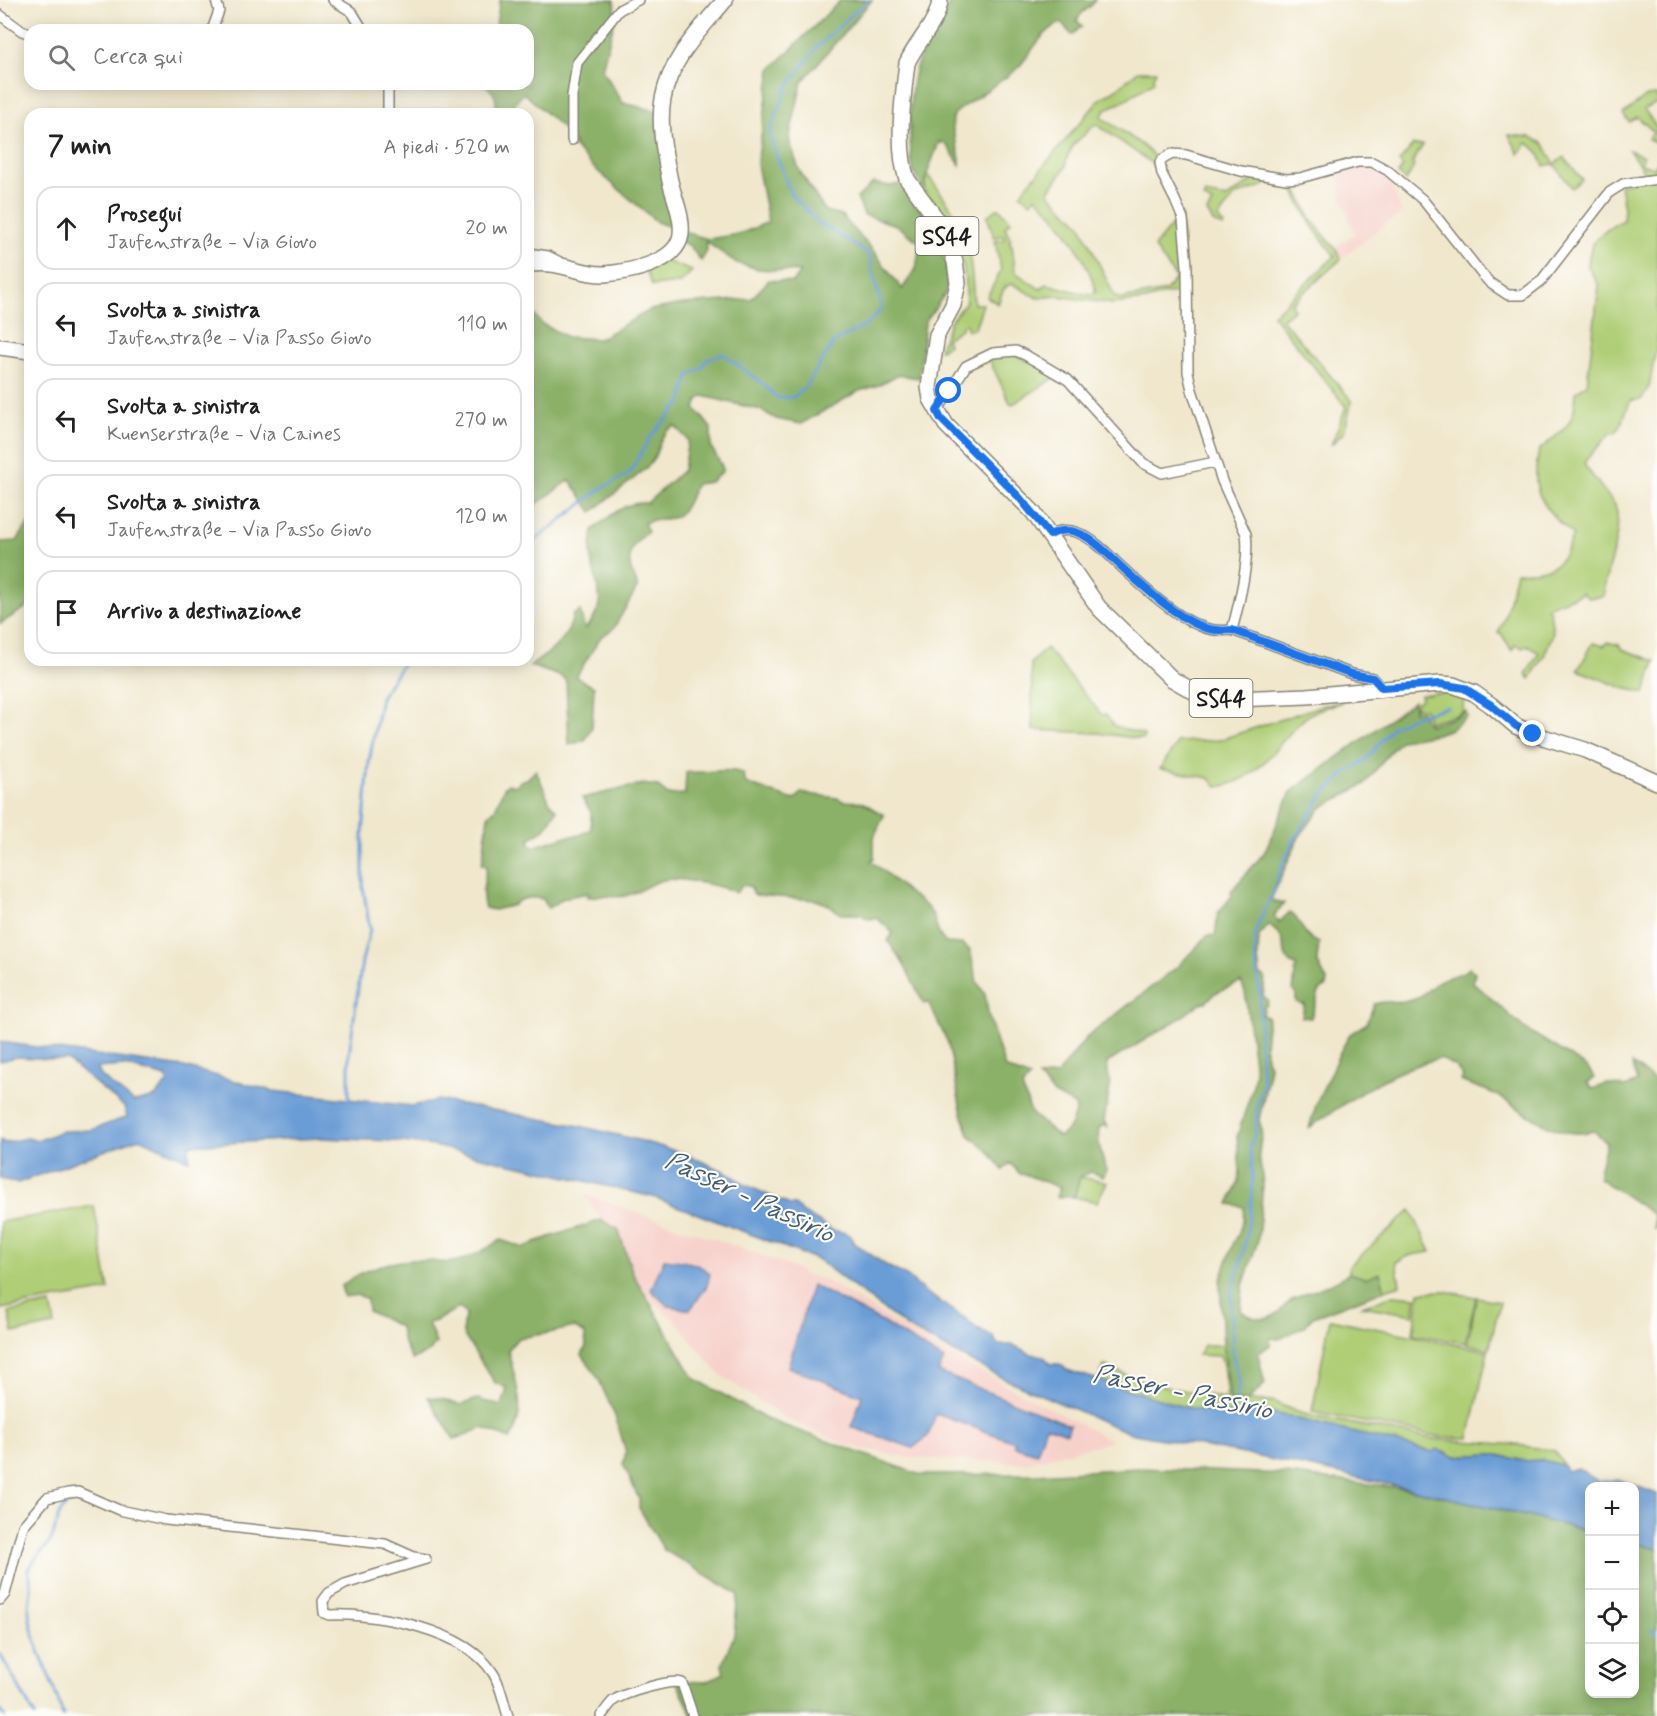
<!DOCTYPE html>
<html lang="it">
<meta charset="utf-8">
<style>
body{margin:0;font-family:Mynerve,sans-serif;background:#f6f6f6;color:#222}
.controls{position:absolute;right:18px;bottom:18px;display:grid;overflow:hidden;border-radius:12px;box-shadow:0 3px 15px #0003}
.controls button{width:54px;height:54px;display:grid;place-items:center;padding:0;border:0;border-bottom:2px solid #e0e0e0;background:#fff;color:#222;font:30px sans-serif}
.stop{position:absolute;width:18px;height:18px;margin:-14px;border:4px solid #1a73e8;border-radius:50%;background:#fff}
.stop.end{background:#1a73e8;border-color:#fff;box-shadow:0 2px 6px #0008}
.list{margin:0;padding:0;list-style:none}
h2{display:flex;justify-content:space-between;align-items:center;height:78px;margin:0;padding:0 24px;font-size:26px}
h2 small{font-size:20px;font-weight:400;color:#767676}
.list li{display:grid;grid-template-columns:39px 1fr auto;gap:18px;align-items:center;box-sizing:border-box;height:84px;margin:0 12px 12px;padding:0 12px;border:2px solid #e0e0e0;border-radius:18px}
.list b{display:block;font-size:22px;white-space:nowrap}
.list p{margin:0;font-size:20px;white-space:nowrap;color:#767676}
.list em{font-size:20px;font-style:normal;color:#767676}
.icon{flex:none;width:33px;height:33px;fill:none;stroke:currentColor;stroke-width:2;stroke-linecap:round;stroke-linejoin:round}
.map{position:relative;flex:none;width:1657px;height:1716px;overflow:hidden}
.search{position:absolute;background:#fff;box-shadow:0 3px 15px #0003;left:24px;top:24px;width:510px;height:66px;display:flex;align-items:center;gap:15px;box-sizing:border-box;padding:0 21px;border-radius:18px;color:#767676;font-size:22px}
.panel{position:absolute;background:#fff;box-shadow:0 3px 15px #0003;left:24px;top:108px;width:510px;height:558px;border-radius:18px}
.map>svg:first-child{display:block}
.built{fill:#f7d0ca}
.green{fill:#afce76;stroke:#667549;stroke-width:1.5}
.forest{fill:#8bb167;stroke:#546642;stroke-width:1.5}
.water{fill:#6b9cd5;stroke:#445c78;stroke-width:1.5;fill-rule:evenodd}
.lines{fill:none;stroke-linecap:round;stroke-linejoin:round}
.stream{stroke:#6b9cd5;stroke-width:3}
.street-casing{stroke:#868274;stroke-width:12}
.primary-casing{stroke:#868274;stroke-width:18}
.street{stroke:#fff;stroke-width:9}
.primary{stroke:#fff;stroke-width:15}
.route{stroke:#1a73e8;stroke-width:8}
.labels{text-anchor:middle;stroke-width:4.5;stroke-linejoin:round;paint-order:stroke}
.shield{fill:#fdfcf7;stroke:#605f5e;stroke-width:1.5}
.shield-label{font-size:22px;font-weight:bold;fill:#1c1c1c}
.water-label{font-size:26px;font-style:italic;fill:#445c78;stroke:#fdfcf7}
</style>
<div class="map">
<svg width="1657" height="1716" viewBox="0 0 1657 1716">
<rect width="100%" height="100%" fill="#fdfcf7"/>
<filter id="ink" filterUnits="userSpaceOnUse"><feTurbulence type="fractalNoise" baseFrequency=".0167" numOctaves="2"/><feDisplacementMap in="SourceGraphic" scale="12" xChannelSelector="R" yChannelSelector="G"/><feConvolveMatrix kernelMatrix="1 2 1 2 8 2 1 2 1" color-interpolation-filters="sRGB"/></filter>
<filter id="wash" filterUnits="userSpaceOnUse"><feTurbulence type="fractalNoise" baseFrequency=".008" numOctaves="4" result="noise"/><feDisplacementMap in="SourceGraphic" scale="24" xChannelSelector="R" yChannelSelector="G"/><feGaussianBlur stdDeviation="1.35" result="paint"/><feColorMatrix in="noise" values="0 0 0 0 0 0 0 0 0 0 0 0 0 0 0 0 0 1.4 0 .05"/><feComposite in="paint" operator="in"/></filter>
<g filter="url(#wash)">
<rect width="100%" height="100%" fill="#f0e7cc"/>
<path class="built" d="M1358 162 1387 170 1402 213 1381 227 1341 259 1335 248 1355 234 1343 202 1337 168Z
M584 1194 755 1253 798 1270 802 1274 823 1279 943 1352 1112 1441 1027 1463 910 1458 846 1445 784 1418 718 1373 676 1321 647 1296 633 1274 618 1229 601 1220Z"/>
<path class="green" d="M1138 71H1156L1153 78 1154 82 1120 103 1106 109 1101 117C1115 127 1160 152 1160 169L1096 124 1074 144 1066 160V167L1048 192 1080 224 1115 297 1121 299 1166 291 1176 278 1154 247 1176 220 1181 215 1183 293 1165 294 1146 300 1113 304 1058 296 1037 298 1013 284C1003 284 1001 296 998 304L987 297 1001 270 995 241 1004 240V236L994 237 987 216 999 208 1011 222 1005 227 1011 240 1009 242 1012 245 1015 272 1040 289 1047 284 1088 295 1095 293V286C1082 252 1063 222 1036 197L1031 202 1020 194 1100 99 1118 88Z
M1657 95V103L1644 109 1657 128V143L1648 139 1654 132 1637 117 1629 122 1623 114 1647 96Z
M1509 135 1531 137 1544 144 1554 164 1564 157 1582 179 1572 188 1554 164 1544 166C1540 156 1537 148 1527 143L1519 154Z
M1413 145H1423L1412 163 1414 166 1406 181 1398 174 1403 167 1399 162Z
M1629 150 1643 156 1641 164 1654 168 1657 162V344L1649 387 1642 399 1630 401 1620 427 1615 433 1611 432 1585 461V466L1615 505C1625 534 1604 568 1604 596L1588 598 1582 593C1573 598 1554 602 1547 608L1550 611 1553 633 1544 656 1530 679 1526 674 1539 653 1527 645 1523 648 1515 645 1512 651 1501 633H1498L1505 617 1516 572C1552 570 1560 570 1573 535 1568 529 1561 525 1556 519 1534 495 1533 481 1539 450 1564 429 1575 427 1576 392L1587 384 1599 285 1588 267C1589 238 1601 233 1623 220L1624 208 1620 185 1647 176Z
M927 174C937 188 948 202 957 217 971 242 972 276 974 304H983L975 328 968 331 966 324 962 325V328L946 339 948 344 943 349 939 350 951 320 966 302V284L962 261 952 229 924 190Z
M1259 175 1294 183 1311 219 1335 248 1341 259 1291 304 1294 309 1282 319 1352 401 1344 432 1331 445 1346 407 1273 315 1335 256 1312 226 1291 186 1281 187 1270 183 1235 196 1218 218 1224 225 1223 227 1213 222 1207 212 1212 203 1203 198 1205 194 1227 198C1238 189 1249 185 1259 175Z
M663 260 692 271 680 283 652 286 644 266Z
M1006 351 1059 375 1013 404 1010 403 987 355Z
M1607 642 1619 645 1622 649 1655 661 1645 693 1623 688 1578 670 1593 643 1604 646Z
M1046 648 1102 715 1105 714 1114 726 1144 735 1143 739 1097 733 1033 730 1031 663Z
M1436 693H1451L1464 698 1463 711 1456 715 1429 722 1424 709 1415 708 1417 702 1421 699 1420 695Z
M1342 702C1330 706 1314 710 1304 719 1273 746 1263 779 1218 787L1209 778 1160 769 1176 745V742L1219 740 1320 706Z
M1080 1177 1107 1182 1097 1202 1074 1197Z
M94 1206 109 1290 0 1309V1222Z
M1411 1210 1431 1252 1411 1255 1396 1262 1400 1285 1385 1290 1380 1274 1365 1278 1349 1273V1266Z
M1445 1291 1476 1297 1465 1343 1413 1334 1419 1292Z
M1393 1295 1416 1297 1413 1315 1362 1306Z
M1477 1297 1500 1302 1489 1349 1467 1344Z
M51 1304 55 1325 13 1333 9 1312Z
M1330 1319 1488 1351 1469 1438 1441 1437 1312 1412Z
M1204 1345H1223L1230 1400 1272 1401 1297 1412 1316 1417 1434 1439 1518 1445 1555 1451 1563 1465 1541 1460 1524 1461 1493 1454 1453 1456 1445 1451 1433 1452 1274 1413 1258 1411 1242 1416 1184 1407 1098 1380 1104 1365C1143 1385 1185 1390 1227 1399L1223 1365 1220 1356 1198 1355Z"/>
<path class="forest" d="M500 0H614L616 15 602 69 623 103 662 112 681 231 708 239 740 234 768 222 757 164 771 69 841 0H872L802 82 789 139 799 170 825 211 841 215 871 248 902 289 916 269 920 243 896 225 864 215 857 198 873 183 890 186 900 184 923 213 946 263 947 291 925 322 919 378 897 375 879 385 859 391 801 424 776 419 761 410 703 396 698 400 695 408 711 428V447L722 466V472L710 482 696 484C690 495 685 515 672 518 660 520 657 518 644 523L648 532C634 543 626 551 631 570 633 577 638 580 637 588L614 628 600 638 576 677 594 687 592 728 585 740 569 745 566 680 560 676 530 666C549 653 569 640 573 615L580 611 585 629C612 601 593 585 591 553 591 546 592 537 593 530 610 516 625 501 647 503L683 470 688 440 675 426C656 435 661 451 650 464 633 481 611 496 592 512L570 480 528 510V307L542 324 567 337 599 339 650 310 683 304 751 299 769 280 793 282 800 272 758 269 737 263 706 242 707 251 701 261 690 246 680 241 681 231 657 222 593 167 574 146 573 138 524 93 514 104 523 114H511L508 110 495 114C497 99 497 94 484 84H528V30H495Z
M950 0H1095C1091 10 1080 10 1077 21L1082 26 1072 35 1061 23C1040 32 1032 53 1017 69 1011 74 1004 79 998 83 990 89 956 110 954 115 948 131 962 150 960 165L946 144 939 142 927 174 924 190 915 176 912 166C909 140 908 85 918 62 926 40 944 23 950 0Z
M30 521V605L0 624V542L17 541Z
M1414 701V711H1421L1428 725 1453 718 1466 711 1467 716 1451 729 1437 734 1401 740 1388 754 1365 784 1321 808 1299 837 1271 900 1284 903 1274 916 1279 922 1289 913H1292C1302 924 1304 937 1319 943L1317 961 1327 981 1326 986 1319 992 1311 1018 1302 1017 1304 1005 1296 1002V994L1293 991 1296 965C1280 961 1288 948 1280 936 1278 932 1272 928 1269 925L1259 936 1258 957 1260 975 1265 977 1263 997 1268 1000 1267 1005 1264 1007 1263 1016 1268 1017C1267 1032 1261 1055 1270 1067L1259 1120 1262 1130 1259 1154 1263 1185 1258 1240 1243 1286 1241 1310C1247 1317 1262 1321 1271 1317 1280 1314 1285 1304 1293 1299 1312 1290 1333 1285 1349 1273L1365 1278 1380 1273 1385 1290 1313 1317 1304 1327 1279 1339 1270 1338V1345L1258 1354 1265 1384 1247 1401 1230 1400 1223 1345 1220 1282 1233 1244 1238 1235 1243 1220 1244 1207 1229 1204 1239 1181 1240 1170 1237 1137 1253 1086 1255 1072 1245 992 1241 982 1215 993 1206 1002 1201 1003 1179 1019 1107 1063 1110 1087 1104 1121 1108 1128 1104 1125 1099 1128C1097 1143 1101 1155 1107 1170L1103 1177 1091 1172 1080 1177 1074 1197H1056L1060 1188C1052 1185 1026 1173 1020 1174L1010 1163 1003 1170 988 1151 969 1135 961 1110 948 1043 928 1002 924 1004 903 963 888 941 893 933 877 918 868 919 861 914H841L827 904 816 900 754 895 751 887 743 885 736 893C725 886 677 877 664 880 651 882 639 893 625 896 613 898 601 894 588 897L589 893C583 894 566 897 562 899 557 902 553 906 548 908L543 899C534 897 523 898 515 903L514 905 494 910 485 908C480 894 485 880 487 866L482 865 488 816 495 809 504 788 508 784 515 786 522 780 527 779 536 770 550 803 557 810 545 829 532 837 529 842 533 847 564 837 580 835 591 829V812L582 798 643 784 657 786 668 795 685 794 686 772C706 774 723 767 743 773L746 784C763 788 778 796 795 800L801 793 837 798 843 801 862 802 884 815 874 837V858L871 861C883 870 892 879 904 889 912 897 927 903 932 914 938 926 935 932 946 943L962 944 970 950 977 982 985 994 989 1018 1005 1068 1030 1078 1022 1087 1031 1113 1059 1137C1070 1131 1074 1119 1076 1107L1073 1104 1054 1094 1038 1077 1057 1075 1087 1037 1177 967 1208 935 1215 936 1218 913 1232 896 1231 891 1264 853 1291 792Z
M1469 968 1475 972 1473 982 1524 1028 1587 1067 1595 1078 1587 1083 1593 1089 1607 1084 1625 1087 1637 1082 1632 1064 1657 1082V1224L1654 1230V1215L1599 1178C1598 1167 1605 1153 1606 1142L1594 1131C1554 1142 1525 1109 1492 1093 1482 1088 1471 1086 1461 1081L1463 1077 1456 1067 1440 1058C1388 1071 1352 1098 1309 1128L1317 1102 1339 1054 1350 1034 1367 1023 1374 1004C1387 1000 1399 1003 1412 1000 1422 998 1430 987 1439 981 1449 975 1460 976 1469 968Z
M601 1220 618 1229 633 1274 694 1378 766 1419 921 1475 1036 1474 1138 1468 1286 1474 1416 1490 1589 1531 1590 1694H1634L1635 1543 1657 1549V1716H693L676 1681 706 1682 724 1673 722 1665 734 1635 738 1594 664 1550 639 1508V1499L623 1464 626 1452 615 1416 598 1378 582 1355 586 1346 585 1334 574 1327 549 1333 518 1338 508 1350C515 1382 529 1409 510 1439L483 1428 454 1439 428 1397 443 1399 459 1405 477 1399 502 1406 507 1388 495 1383 463 1334V1324L466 1314 459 1307 436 1321 428 1323 436 1343 430 1351 412 1360 402 1340 400 1327 368 1311 367 1299 358 1295 344 1297 341 1286C363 1268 394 1259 423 1260 432 1260 442 1264 451 1262 469 1260 485 1249 501 1240L524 1248 535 1242Z"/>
<path class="water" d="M0 1042 184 1067 273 1091 413 1106 438 1100 580 1126 642 1141 683 1153 728 1173 746 1185 790 1205H795L802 1212 832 1230 846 1233 851 1237 853 1242 886 1265 908 1277 925 1292 965 1318 977 1329 993 1336 998 1345H1013L1031 1354 1043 1356 1051 1364H1060L1067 1370 1184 1407 1242 1416 1258 1411 1274 1413 1433 1452 1437 1449 1454 1456 1493 1454 1524 1461 1541 1460 1563 1465 1566 1471 1578 1468 1599 1482 1618 1479 1657 1494V1549L1635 1543 1634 1486H1590L1589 1531 1416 1490 1255 1456 1129 1433 1000 1377 908 1328 818 1260 653 1197 434 1146 394 1141 320 1138 189 1145V1160L139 1138 18 1183 0 1179V1140L5 1143 26 1138 39 1140 62 1131 91 1130 127 1117 124 1107 67 1060 17 1057 0 1061ZM124 1066 166 1077 168 1082 155 1097 134 1102 102 1077 97 1068Z
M664 1259C682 1261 697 1261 710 1274L707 1286 690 1310 668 1306 651 1290Z
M812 1285 882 1322 944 1360 938 1372 1070 1425 1067 1433 1046 1426 1037 1453 1014 1446 1015 1442 936 1414 928 1436 913 1448 851 1427 862 1396 788 1367Z"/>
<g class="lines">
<path class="stream" d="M528 546 602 488 629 474 651 436 681 403 689 375 703 368 704 363 710 358 723 354 759 381 778 398 794 397 807 385 834 342 865 326 882 309 869 254 819 223 791 194 769 134 788 87 816 48 868 0
M349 1104V1054L362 961 370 930 363 887V833L369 762 381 697 405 660
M1231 1416 1240 1383 1233 1355 1231 1294 1244 1251 1249 1221 1253 1180 1250 1145 1255 1134 1257 1107 1263 1085 1260 1048V994L1255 957V936L1257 927 1273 893 1282 866 1297 835 1323 794 1344 775 1367 759 1393 726 1413 717 1447 707
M1652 1630 1657 1633
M0 1654 35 1716
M0 1710 5 1716
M63 1716C54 1681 33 1648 29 1612 28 1596 35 1589 28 1570 34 1557 47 1549 52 1538 59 1521 54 1511 73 1501"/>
</g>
</g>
<g filter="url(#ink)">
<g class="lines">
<g class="street-casing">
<path id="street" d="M333 0 352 12 363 30
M0 15 22 31 30 34
M212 30 219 11 216 0
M388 84V114
M572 140V96L577 63 619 10 638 0
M528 253 548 256 560 262
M937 411 966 366 993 353 1016 351 1027 356 1068 380 1143 463 1162 473 1215 462
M1050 535C1059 530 1067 529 1076 532 1097 540 1111 558 1127 572 1145 589 1177 617 1200 626 1211 631 1221 631 1232 630L1352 674 1373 678 1382 688
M1232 630C1239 604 1250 560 1246 534L1222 481 1192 390 1188 372 1187 266 1183 219 1175 200 1162 174 1160 163 1163 159 1172 154 1186 155 1241 171 1286 179 1300 178 1358 162H1372L1387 170 1423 200 1481 273 1490 283 1508 295H1523L1541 281 1610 192 1623 184 1657 179
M0 1600 5 1594 23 1526 47 1498 68 1493 78 1492 119 1510 166 1520 385 1544 414 1557 426 1559 345 1584 329 1593 323 1601 324 1613 329 1615C377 1613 465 1629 493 1673 500 1683 504 1704 508 1716
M601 1716C605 1711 609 1705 613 1701 624 1693 670 1679 682 1683L693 1716"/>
</g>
<g class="primary-casing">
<path id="primary" d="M940 0C938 23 916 42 907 63 903 96 896 148 907 179L944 229 955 262 958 283 953 305 937 335 929 387 931 399 946 425 1033 512 1099 608 1172 679 1193 691 1212 697 1234 699 1307 696 1440 684 1453 685 1474 693 1491 705 1516 726 1533 734 1585 750 1657 782
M528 264C535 264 543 263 551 264 569 266 586 275 605 274 628 272 672 264 680 239 685 222 674 198 670 181 665 156 658 125 663 99 670 59 700 30 725 0
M0 347 30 351"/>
</g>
<use href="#street" class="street"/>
<use href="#primary" class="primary"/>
</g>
</g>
<g class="lines" filter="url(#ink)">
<path class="route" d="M949 391 937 411 941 419 1019 497 1050 535C1059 530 1067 529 1076 532 1097 540 1111 558 1127 572 1147 590 1176 616 1200 626 1211 631 1221 631 1232 630L1352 674 1373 678 1382 688 1440 684 1464 688 1491 705 1516 726 1533 734"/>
</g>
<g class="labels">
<g class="shield">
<rect x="915.5" y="217" width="63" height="38" rx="4.5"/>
<rect x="1189.5" y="679" width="63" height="38" rx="4.5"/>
</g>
<g class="shield-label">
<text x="947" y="244">SS44</text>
<text x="1221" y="706">SS44</text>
</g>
<g class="water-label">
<text transform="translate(750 1196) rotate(25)" y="9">Passer - Passirio</text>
<text transform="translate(1183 1391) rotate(12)" y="9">Passer - Passirio</text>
</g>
</g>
</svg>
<div class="controls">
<button>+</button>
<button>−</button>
<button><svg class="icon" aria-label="locate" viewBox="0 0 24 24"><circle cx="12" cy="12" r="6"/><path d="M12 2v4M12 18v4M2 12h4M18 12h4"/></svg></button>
<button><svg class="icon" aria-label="layers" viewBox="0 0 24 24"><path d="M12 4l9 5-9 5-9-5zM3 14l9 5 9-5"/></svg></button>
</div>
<div class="stop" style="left:949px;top:391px"></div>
<div class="stop end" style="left:1533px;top:734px"></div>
<div class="search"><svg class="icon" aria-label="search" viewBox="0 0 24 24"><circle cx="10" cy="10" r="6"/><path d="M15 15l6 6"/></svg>Cerca qui</div>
<section class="panel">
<h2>7 min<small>A piedi · 520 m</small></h2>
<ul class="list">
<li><svg class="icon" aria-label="ahead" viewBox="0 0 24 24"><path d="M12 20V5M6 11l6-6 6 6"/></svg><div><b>Prosegui</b><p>Jaufenstraße - Via Giovo</p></div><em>20 m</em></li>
<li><svg class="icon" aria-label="left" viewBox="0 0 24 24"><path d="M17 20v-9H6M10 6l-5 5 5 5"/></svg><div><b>Svolta a sinistra</b><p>Jaufenstraße - Via Passo Giovo</p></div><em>110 m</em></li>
<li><svg class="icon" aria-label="left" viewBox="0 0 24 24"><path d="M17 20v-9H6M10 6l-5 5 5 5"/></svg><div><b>Svolta a sinistra</b><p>Kuenserstraße - Via Caines</p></div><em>270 m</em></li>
<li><svg class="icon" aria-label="left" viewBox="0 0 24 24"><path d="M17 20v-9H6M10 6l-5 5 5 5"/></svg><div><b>Svolta a sinistra</b><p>Jaufenstraße - Via Passo Giovo</p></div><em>120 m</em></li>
<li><svg class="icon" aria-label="arrive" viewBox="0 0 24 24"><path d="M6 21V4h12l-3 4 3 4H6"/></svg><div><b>Arrivo a destinazione</b></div></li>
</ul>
</section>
</div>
